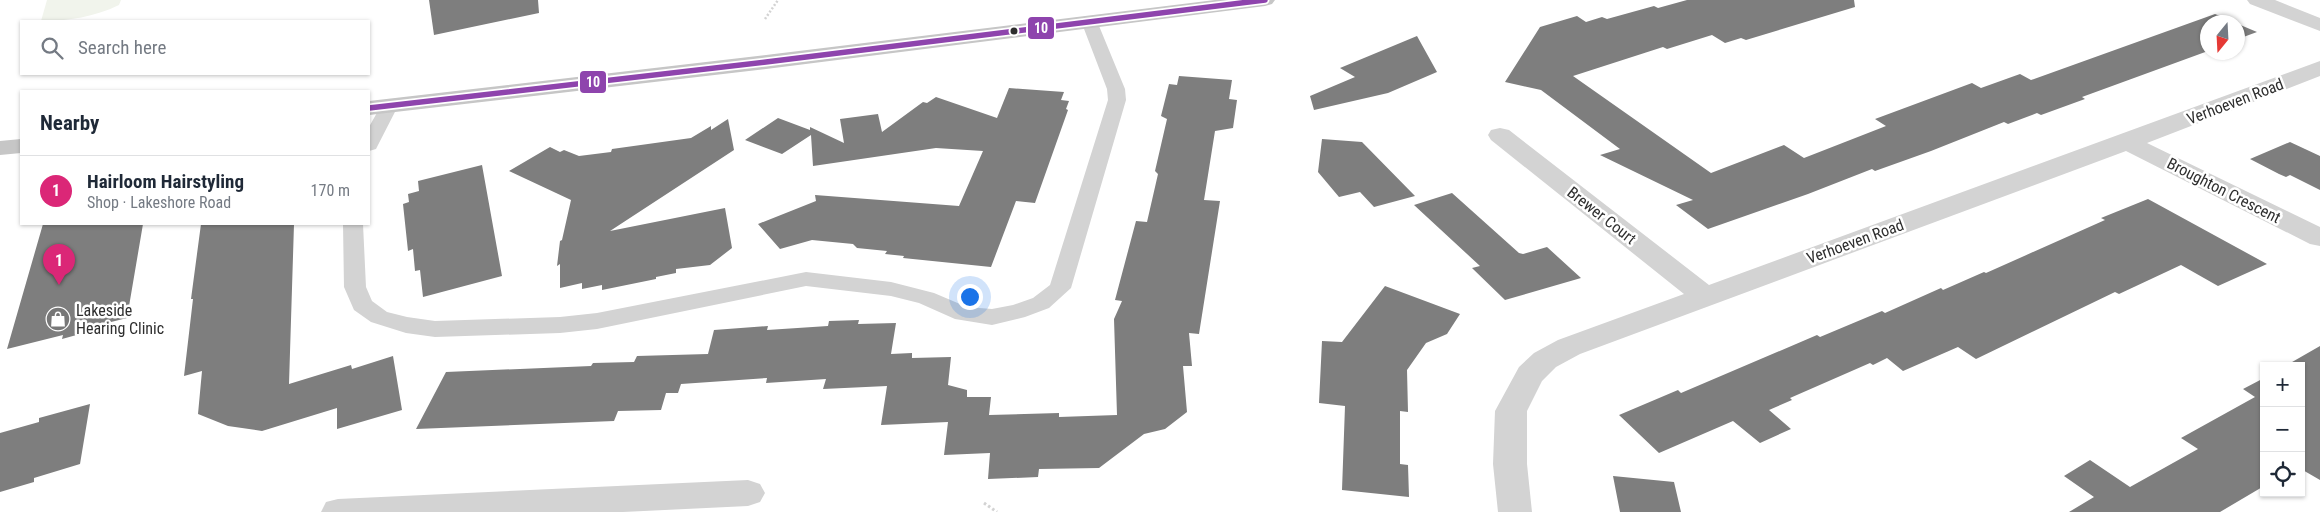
<!DOCTYPE html>
<meta charset="utf-8">
<style>
body{margin:0;font-family:"Roboto Condensed",sans-serif;background:#f2f2f3;color:#1f2937}
.controls{position:absolute;right:15px;bottom:15px;display:grid;overflow:hidden;border-radius:0px;box-shadow:0 1px 4px #0004}
.controls button{width:45px;height:45px;display:grid;place-items:center;padding:0;border:0;border-bottom:1px solid #e0e1e3;background:#fff;color:#1f2937;font:25px sans-serif}
.compass{position:absolute;left:2200px;top:15px;width:45px;height:45px;border-radius:50%;background:#fff;box-shadow:0 1px 4px #0004;rotate:198deg}
.you{position:absolute;left:969px;top:296px;width:18px;height:18px;margin:-12px;border:4px solid #fff;border-radius:50%;background:#1a73e8;box-shadow:0 0 0 8px #1a73e833}
.badge{display:grid;place-items:center;width:32px;height:32px;border-radius:50%;background:#db2777;color:#fff;font-size:16px;font-weight:700}
.pin{position:absolute;translate:-50% -41px;filter:drop-shadow(0 1px 2px #0008)}
.pin::after{content:'';position:absolute;top:26px;width:18px;height:15px;background:inherit;clip-path:polygon(0 0,100% 0,50% 100%)}
.list{margin:0;padding:0;list-style:none}
h2{display:flex;justify-content:space-between;align-items:center;height:65px;margin:0;padding:0 20px;font-size:21px}
h2 small{font-size:16px;font-weight:400;color:#747a83}
.list li{display:grid;grid-template-columns:32px 1fr auto;gap:15px;align-items:center;box-sizing:border-box;height:70px;padding:0 20px;border-top:1px solid #e0e1e3}
.list b{display:block;font-size:19px;white-space:nowrap}
.list p{margin:0;font-size:16px;white-space:nowrap;color:#747a83}
.list em{font-size:16px;font-style:normal;color:#747a83}
.icon{flex:none;width:28px;height:28px;fill:none;stroke:currentColor;stroke-width:2;stroke-linecap:round;stroke-linejoin:round}
.map{position:relative;flex:none;width:2320px;height:512px;overflow:hidden}
.search{position:absolute;background:#fff;box-shadow:0 1px 4px #0004;left:20px;top:20px;width:350px;height:55px;display:flex;align-items:center;gap:12px;box-sizing:border-box;padding:0 18px;border-radius:0px;color:#747a83;font-size:19px}
.panel{position:absolute;background:#fff;box-shadow:0 1px 4px #0004;left:20px;top:90px;width:350px;height:135px;border-radius:0px}
.map>svg:first-child{display:block}
.green{fill:#f1f4ec}
.building{fill:#7e7e7e}
.lines{fill:none;stroke-linecap:round;stroke-linejoin:round}
.path-far1{stroke:#d3d3d3;stroke-width:2.5;stroke-dasharray:2 2;stroke-linecap:butt}
.path{stroke:#d3d3d3;stroke-width:3;stroke-dasharray:2.5 2.5;stroke-linecap:butt}
.service{fill:#d3d3d3;fill-rule:evenodd}
.minor{fill:#d3d3d3;fill-rule:evenodd}
.primary{fill:#c6c6c6;fill-rule:evenodd}
.bus-1-casing{stroke:#fff;stroke-width:9}
.bus-1{stroke:#8e44ad;stroke-width:5.5}
.bus-dot{fill:#2e2e2e;stroke:#fff;stroke-width:2}
.labels{text-anchor:middle;stroke-width:5;stroke-linejoin:round;paint-order:stroke}
.street-label{font-size:16px;fill:#2e2e2e;stroke:#fff}
.poi-label{font-size:16px;fill:#2e2e2e;stroke:#fff;text-anchor:start}
.line-badge{stroke:#fff;stroke-width:2}
.badge-label{font-size:14px;text-anchor:middle;font-weight:bold;fill:#fff}
</style>
<div class="map">
<svg width="2320" height="512" viewBox="0 0 2320 512">
<rect width="100%" height="100%" fill="#fff"/>
<path class="green" d="M47 0H121L119 5C94 17 69 21 41 21Z"/>
<path class="building" d="M429 0H538L539 13 434 35Z
M1687 0H1854L1855 7 1746 40 1741 38 1725 43 1712 35 1667 49 1663 47 1573 76 1711 173 1784 145 1804 158 1886 126 1875 119 1972 83 1981 88 2020 74 2031 80 2215 14 2235 22H2208V51L2082 97 2085 99 2041 115 2037 113 2008 124 2004 122 1931 151 1875 171 1872 169 1808 194 1708 229 1676 205 1693 200 1600 155 1620 149 1541 90 1505 82 1540 27 1577 16 1586 22 1602 17 1607 19 1654 6 1658 8Z
M2238 24 2257 32 2238 39Z
M1417 36 1437 72 1388 93 1314 110 1310 96 1355 77 1340 68Z
M1179 76 1232 80 1229 99 1237 100 1233 128 1215 131 1204 200 1220 201 1199 334 1189 333 1192 366H1183L1187 412 1165 429 1144 434 1099 468 1039 469 1038 477 988 479 990 453 944 455 948 422 881 425 887 386 823 389 826 379 766 383 767 378 681 384 678 393H666L661 410 618 411 614 421 416 429 446 372 591 366 593 363 634 362 637 356 708 354 714 330 768 326 767 330 828 326 829 321 859 320 858 324 896 323 891 354 912 353V358L951 357 948 385 967 390V397H991L989 415 1059 413V417L1117 415 1114 319 1122 301 1115 300 1136 221 1147 222 1158 174 1155 171 1167 119 1161 116 1169 84 1177 85Z
M1009 88 1064 92 1061 100 1069 101 1066 109 1068 110 1035 203 1016 201 991 267 903 258 904 256 885 254 887 251 857 248 853 244 812 240 780 249 758 224 816 201 815 195 959 206 983 151 936 148 813 166 811 135 782 154 745 140 778 118 810 130V127L844 143 840 119 878 114 882 132 923 102 927 103 936 97 997 118Z
M728 119 734 150 610 231 725 208 732 248 710 265 676 269V273L656 277V279L602 290V285L582 289V283L560 288V264L557 266 560 241 562 240 571 200 509 171 550 147 560 152 564 150 579 156 611 152 612 149 691 138 711 126V130Z
M1322 139 1362 142 1415 196 1374 207 1360 192 1339 197 1318 172Z
M2290 142 2320 156V190L2290 175 2286 177 2279 174 2250 159Z
M482 165 502 276 423 297 420 270 415 271 413 249 408 251 403 204 409 202 408 194 419 191 418 181Z
M1452 193 1519 253 1523 254 1547 247 1581 278 1505 300 1472 268 1480 266 1414 205Z
M2148 199 2267 264 2218 286 2181 265 2119 294 2115 292 1976 359 1958 347 1903 371 1887 358 1873 365 1870 363 1790 398 1792 400 1769 410 1791 429 1760 443 1733 421 1659 453 1619 415 1678 390 1681 393 1817 335 1820 337 1882 311 1885 313 1941 288 1943 290 1984 272 1986 273 2105 220 2101 218Z
M43 224H143L127 318 103 324 102 328 62 339 63 335 7 349Z
M201 224H294L289 384 351 365 352 369 393 356 402 410 337 429V408L262 431 228 426 198 414 202 371 184 376 193 299H191Z
M1385 286 1460 314 1447 334 1426 343 1407 370 1408 412 1400 411V464L1408 465 1409 497 1342 490 1345 406 1319 403 1322 341 1342 342Z
M2320 346V480L2301 469V366H2285Z
M2264 378V486L2220 512H2069L2094 497 2064 476 2090 460 2130 487 2198 449 2181 438 2255 397 2243 389Z
M90 404 80 464 34 478V482L0 492V433L39 422V418Z
M1613 476 1674 482 1681 512H1620Z"/>
<g class="lines">
<path class="path-far1" d="M765 19 778 0"/>
<path class="path" d="M984 503 997 512"/>
<path class="service" d="M1089 16 1095 18 1097 21 1125 89 1126 100 1071 288 1049 308 1025 317 992 325 955 319 919 303 891 296 806 286 597 329 560 333 435 337 406 333 371 322 354 310 344 287 343 224H363L366 287 372 301 387 312 407 317 435 321 560 317 597 313 806 272 891 282 934 293 967 307 992 309 1013 305 1033 298 1050 285 1108 100 1107 89 1081 21 1083 18Z
M389 101 395 102 398 106 378 145 376 149 369 151V127L383 102Z"/>
<path class="minor" d="M2247 0H2275L2320 18V31L2250 4Z
M2320 61V76L2147 143 2320 227V246L2310 244 2126 151 1580 354 1556 367 1542 381 1527 411V464L1532 512H1498L1493 464 1495 411 1519 367 1534 353 1558 340 1684 294 1491 140 1488 135 1491 130 1500 128 1509 130 1709 285Z
M748 480 760 484 765 493 760 502 748 506 623 512H321L326 502 338 499Z"/>
<path class="primary" d="M1215 0H1275L1272 4 1265 6 766 69 369 115V101L766 55Z
M21 139V153L0 155V141Z"/>
<g class="bus-1-casing">
<path id="bus-1" d="M369 108 766 62 1265 0"/>
</g>
<use href="#bus-1" class="bus-1"/>
</g>
<defs>
<g id="shop-disc" transform="scale(1.25)"><circle r="9.5" fill="#777" stroke="#fff"/><path d="M-5-2.5h2.3a2.7 3.5 0 0 1 5.4 0H5L5.5 6h-11ZM-1.5-2.5h3a1.5 2.3 0 0 0-3 0Z" fill="#fff"/></g>
</defs>
<g fill-rule="evenodd">
<use href="#shop-disc" x="58" y="319"/>
</g>
<circle class="bus-dot" cx="1014" cy="31" r="4.5"/>
<g class="labels">
<g class="street-label">
<text transform="translate(2235 101) rotate(-21)" y="6">Verhoeven Road</text>
<text transform="translate(2224 190) rotate(27)" y="6">Broughton Crescent</text>
<text transform="translate(1602 215) rotate(38)" y="6">Brewer Court</text>
<text transform="translate(1855 241) rotate(-20)" y="6">Verhoeven Road</text>
</g>
<g class="poi-label">
<text x="76" y="316">Lakeside<tspan x="76" dy="18">Hearing Clinic</tspan></text>
</g>
</g>
<g class="line-badge">
<rect x="1027" y="16" width="28" height="24" rx="5" fill="#8e44ad"/>
<rect x="579" y="70" width="28" height="24" rx="5" fill="#8e44ad"/>
</g>
<g class="badge-label">
<text x="1041" y="33">10</text>
<text x="593" y="87">10</text>
</g>
</svg>
<div class="controls">
<button>+</button>
<button>−</button>
<button><svg class="icon" aria-label="locate" viewBox="0 0 24 24"><circle cx="12" cy="12" r="6"/><path d="M12 2v4M12 18v4M2 12h4M18 12h4"/></svg></button>
</div>
<svg class="compass" viewBox="-18 -18 36 36"><path d="M0-13l5 13h-10z" fill="#e53935"/><path d="M0 13l5-13h-10z" fill="#747a83"/></svg>
<div class="you"></div>
<div class="pin badge" style="left:59px;top:285px">1</div>
<div class="search"><svg class="icon" aria-label="search" viewBox="0 0 24 24"><circle cx="10" cy="10" r="6"/><path d="M15 15l6 6"/></svg>Search here</div>
<section class="panel">
<h2>Nearby<small></small></h2>
<ul class="list">
<li><span class="badge">1</span><div><b>Hairloom Hairstyling</b><p>Shop · Lakeshore Road</p></div><em>170 m</em></li>
</ul>
</section>
</div>
